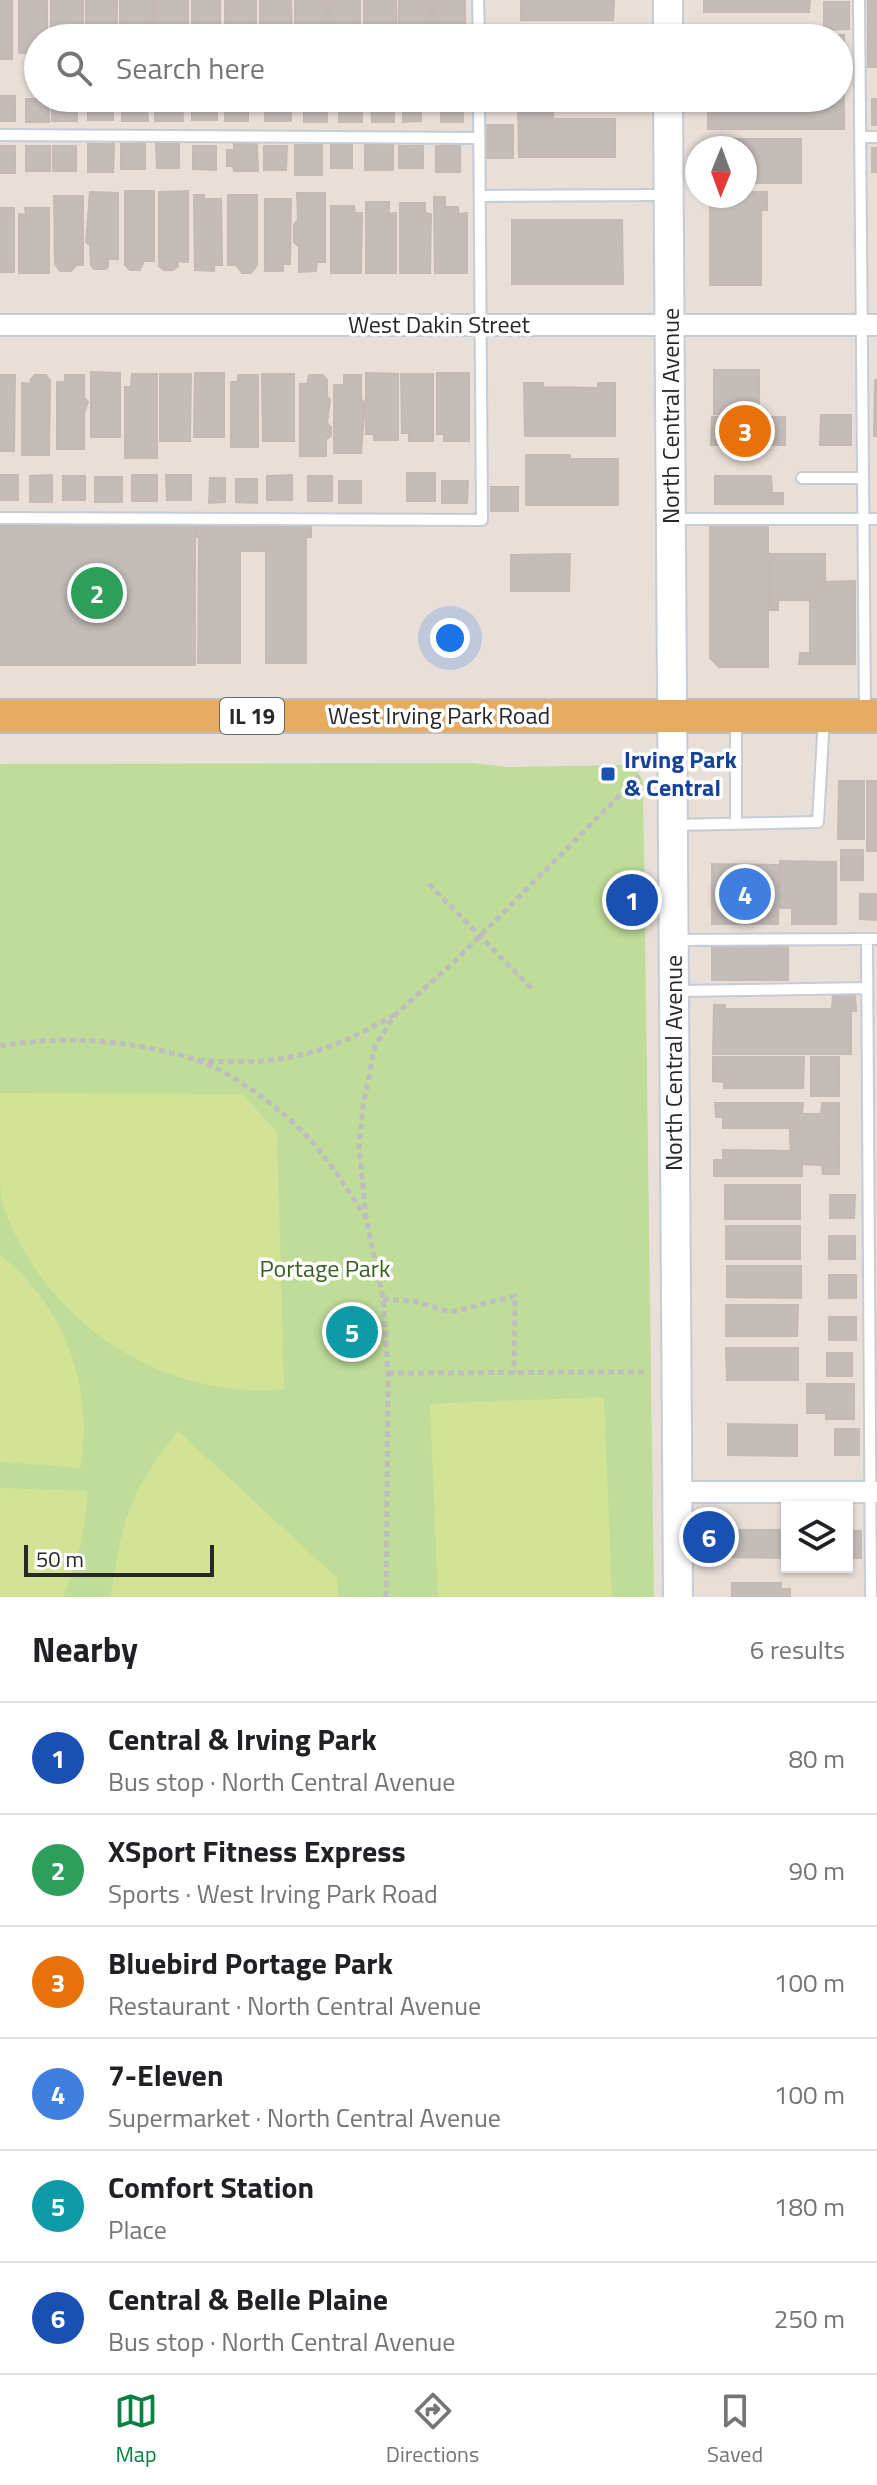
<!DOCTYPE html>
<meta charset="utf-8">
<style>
body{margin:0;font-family:"Titillium Web",sans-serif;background:#f2f2f2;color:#202124}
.controls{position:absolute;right:24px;bottom:24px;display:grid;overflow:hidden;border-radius:0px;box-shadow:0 2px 6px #0004}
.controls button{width:72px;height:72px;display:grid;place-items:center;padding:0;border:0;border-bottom:2px solid #e0e0e0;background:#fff;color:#202124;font:40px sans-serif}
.compass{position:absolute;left:685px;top:136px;width:72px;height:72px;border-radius:50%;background:#fff;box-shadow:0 2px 6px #0004;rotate:181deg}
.scale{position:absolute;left:24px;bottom:20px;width:190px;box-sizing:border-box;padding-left:8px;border:4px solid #272727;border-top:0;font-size:22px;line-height:28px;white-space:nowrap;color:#272727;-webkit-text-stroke:6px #fff;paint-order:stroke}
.you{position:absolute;left:450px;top:638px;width:28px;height:28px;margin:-20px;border:6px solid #fff;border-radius:50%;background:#1a73e8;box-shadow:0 0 0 12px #1a73e833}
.badge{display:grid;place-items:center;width:52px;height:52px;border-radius:50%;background:#0b8043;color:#fff;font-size:26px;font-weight:700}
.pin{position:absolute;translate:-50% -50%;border:4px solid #fff;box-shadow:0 2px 8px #0006}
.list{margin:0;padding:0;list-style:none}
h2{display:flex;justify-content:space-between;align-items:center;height:104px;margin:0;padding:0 32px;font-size:34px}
h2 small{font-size:26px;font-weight:400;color:#757577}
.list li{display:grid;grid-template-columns:52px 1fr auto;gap:24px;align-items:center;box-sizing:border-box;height:112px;padding:0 32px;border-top:2px solid #e0e0e0}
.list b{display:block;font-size:30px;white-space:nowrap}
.list p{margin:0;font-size:26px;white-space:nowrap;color:#757577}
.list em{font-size:26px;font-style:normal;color:#757577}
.icon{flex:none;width:44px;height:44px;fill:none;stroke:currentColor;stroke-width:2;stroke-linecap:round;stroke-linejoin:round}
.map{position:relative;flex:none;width:877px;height:1597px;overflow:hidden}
.search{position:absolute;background:#fff;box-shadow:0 2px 6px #0004;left:24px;right:24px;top:24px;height:88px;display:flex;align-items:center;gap:20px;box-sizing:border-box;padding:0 28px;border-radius:44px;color:#757577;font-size:30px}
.sheet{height:776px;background:#fff}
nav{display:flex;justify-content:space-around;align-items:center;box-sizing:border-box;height:112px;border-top:2px solid #e0e0e0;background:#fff;font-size:22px;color:#757577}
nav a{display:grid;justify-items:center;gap:4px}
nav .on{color:#0b8043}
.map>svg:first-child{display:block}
.green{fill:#bfdc99}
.pitch{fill:#d3e395}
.building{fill:#c4bcb9;stroke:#c4bab3;stroke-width:2}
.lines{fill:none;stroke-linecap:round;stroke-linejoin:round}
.service-casing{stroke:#c5ccd4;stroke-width:14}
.minor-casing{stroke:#c5ccd4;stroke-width:24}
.secondary-casing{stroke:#c5ccd4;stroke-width:32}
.primary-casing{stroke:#bebebe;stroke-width:36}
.path{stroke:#bebebe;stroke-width:5;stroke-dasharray:6 4;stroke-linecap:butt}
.service{stroke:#fff;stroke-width:10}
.minor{stroke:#fff;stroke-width:20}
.secondary{stroke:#fff;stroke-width:28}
.primary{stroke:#e6aa61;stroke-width:32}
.transit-dot{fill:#1a4fb4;stroke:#fff;stroke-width:3}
.labels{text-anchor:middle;stroke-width:7;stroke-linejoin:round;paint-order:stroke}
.shield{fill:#fff;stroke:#686868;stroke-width:2}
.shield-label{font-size:22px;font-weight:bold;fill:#272727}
.street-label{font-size:24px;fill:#272727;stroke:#fff}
.transit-label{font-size:24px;font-weight:bold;fill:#164399;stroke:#fff;text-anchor:start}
.park-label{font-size:24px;fill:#395e1e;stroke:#fff}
</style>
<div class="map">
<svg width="877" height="1597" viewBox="0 0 877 1597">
<rect width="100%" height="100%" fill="#e9dfd9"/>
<path class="green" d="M472 763 508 767 624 765 635 767 643 782 654 1597H0V764Z"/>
<path class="pitch" d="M0 1093 242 1094 277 1132 284 1389C180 1399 76 1342 25 1252 15 1235 5 1216 1 1196 0 1187 0 1176 0 1166 0 1142 0 1117 0 1093Z
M0 1255C64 1304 95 1389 80 1468L0 1462Z
M604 1397 612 1597H438L430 1404Z
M178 1431 337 1578 338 1597H111C121 1522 130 1490 178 1431Z
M0 1488 87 1491C87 1529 77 1562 63 1597H0Z"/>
<path class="building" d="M0 0H12V59H0Z
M19 0H47V38H38V59H28L27 53H19Z
M51 0H83V38H51Z
M86 0H117V38H86Z
M120 0H152V38H120Z
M154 0H188V38H154Z
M192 0H220V38H192Z
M225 0H256V38H225Z
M260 0H291L292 38H260Z
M295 0H327V38H295Z
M329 0H360V38H329Z
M364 0H396V38H364Z
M399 0H431V38H398Z
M433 0H465V38H433Z
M521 0H614L613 20H521Z
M704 0H810L809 12H704Z
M868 1H877V67H868Z
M824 2H849V29L824 30Z
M706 35H844V129H708V98H839V38H706Z
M518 36H614V38H518Z
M0 96H15V121H0Z
M52 98H77V121H52Z
M88 98H113V120H88Z
M122 98H147L148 121H122Z
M155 98H182L183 121H155Z
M192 98H217V120H192Z
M225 98H248V121H225Z
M265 98H291V121H265Z
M304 98H327V122H304Z
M339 98H362V122H339Z
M371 98H394V122H372Z
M403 98H421V121L403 122Z
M26 99H49V122H26Z
M872 99H877V125H872Z
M441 100H463V122H441Z
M518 104H553V119H615V157H519Z
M485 125H513V158H486Z
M709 139H801V183H755V173H745V148H709Z
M156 143H179V168H157Z
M88 144H114L113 172H88Z
M121 144H145V169H121Z
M234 144H257L258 171H234L233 166H227V150H234Z
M331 144H352V168H331Z
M295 145H322V175H295Z
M365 145H393V170H365Z
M0 146H15V173H0Z
M26 146H50V171H26Z
M53 146H76V171H53Z
M193 146H216V170L193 169Z
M264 146H287L286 170H264Z
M399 146H423V168H399Z
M436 146H460V172H436Z
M872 148H877V172H872Z
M125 191H154V261H144L140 270H130L125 265Z
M188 191V262L177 261 178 266 173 270H164L159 266V192Z
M90 192 118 193V259H108V267L105 269H94L91 265 90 245 86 242Z
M745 192H767V210H761V285H710V196H745Z
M297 193H325V262H317L316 271 299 272V247L294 242V225L298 219Z
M194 195H204V199H221L222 265H214V271L195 270Z
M228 195H257V265L251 273H242L236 265H228Z
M54 196H83V265H76L71 271H60L55 264Z
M434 197H445V207H458L459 214 467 213V273H435Z
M265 199H291L290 264H283V271H265Z
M366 202H389V214L396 213V273H366Z
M400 203H425V213L431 214 430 273H400Z
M331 206H354L355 213H362L361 273H331Z
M0 208H14V272H0Z
M25 208H49V273H19V214L26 215Z
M512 220H622L623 284H512Z
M714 370H759V414H714Z
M91 372 120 373V437H91Z
M195 373H224V437H194Z
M366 373 398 374V440H374V434H366Z
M437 373H469V441H444V434H437Z
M132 374H157V458H125V387H131Z
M160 374H191L190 441H160Z
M262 374H294V441H263Z
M401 374H433V441H409V433H402Z
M0 375H15L14 451H0Z
M35 375H46L50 380 49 455H22V383L30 384 31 379Z
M65 375H84V398L88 402 84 413V449H57V382H65Z
M238 375H258V447H231V382H238Z
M309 375H323L327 380V396L330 400 327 423 331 427V436L326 439V456H300V384H307Z
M344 375H361V399L365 403 361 453H334V385H344Z
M875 380H877V436H874Z
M524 383H543V387L598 388V383H615V436H525Z
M821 415H851V445H820Z
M712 417H785V445H711Z
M526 455H570V459H618V505H526Z
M407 473H435V501H407Z
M0 475H18V500H0Z
M52 475V502H30V476Z
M132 475H157V501H132Z
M166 475H191V500H167Z
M292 475V500H267V476Z
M63 476H85V500H63Z
M308 476H332V501H308Z
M715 476H771L772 493H783V504H715Z
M95 477H122V502H95Z
M210 478H225V502L209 503Z
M236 479H257V503L236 502Z
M339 481H361V503H339Z
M442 481H468L467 503H442Z
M491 487H518V511H491Z
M0 522H195V665H0Z
M196 523H311V537H306V663H266V551H240V663H198L199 537 195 536Z
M710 525H768V667H719L710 658Z
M570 554 569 591H511V555Z
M769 554H825V582L855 581V664H799L800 653H810V600H778V610H769Z
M839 781H864V839H838Z
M867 781H877V851H867Z
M841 850H863V880H841Z
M780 861 836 862V924H792V908H780Z
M712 864 779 865 778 924H712Z
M860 894H877V920L860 919Z
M712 945H788V980H712Z
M833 994H855L856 1011H851V1054H713L714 1005H725V1009H832Z
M713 1057H804L803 1088H724V1082L713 1081Z
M811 1057H839V1096H811Z
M715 1103H803L802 1114H821L822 1103H839V1139H790V1128H723V1117H716Z
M790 1139H839V1174H823L822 1165 802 1164V1176H714V1160H723V1150L791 1151Z
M725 1185H800V1219H725Z
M830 1195H855L854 1218H830Z
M726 1226H800V1259H726Z
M829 1236H855V1259H829Z
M727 1266H801V1298L727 1297Z
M829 1275H856V1298H829Z
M726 1305H798L797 1336H726Z
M365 1307 372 1354 339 1359 333 1311Z
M829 1317H856V1340H829Z
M726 1348H798V1380H727Z
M827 1353H852V1376H827Z
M807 1384H854V1419H826V1413H807Z
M728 1424 797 1425V1456L728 1455Z
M835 1429H859V1455H835Z
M722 1530H787V1558L722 1557Z
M847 1531H861V1558H847Z
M732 1583H781V1589H790V1597H732Z"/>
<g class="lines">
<g class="service-casing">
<path id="service" d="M478 0 479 38
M859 0 865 710
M0 135 479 138
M860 137H877
M480 196 667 195
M802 478H863
M0 518 482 520 479 98
M673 519H877
M736 722V824
M674 825 818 822 824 718
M867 939 871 1597
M675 940 877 939
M677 991 867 988"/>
</g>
<g class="minor-casing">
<path id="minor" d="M0 325H877
M678 1492H877"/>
</g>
<g class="secondary-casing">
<path id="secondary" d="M668 0V38
M668 98 678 1597"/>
</g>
<g class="primary-casing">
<path id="primary" d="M0 716H877"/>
</g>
<path class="path" d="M429 884 532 989
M0 1046C62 1035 133 1040 193 1059 232 1071 286 1112 312 1142 333 1166 349 1191 365 1217
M198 1060C276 1067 326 1055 394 1015
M383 1299 413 1301 451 1312 515 1296 514 1373
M388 1373 644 1372
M386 1597 388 1373 383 1299 366 1218 359 1147 363 1106 375 1046 395 1015 457 959 639 776"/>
<use href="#service" class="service"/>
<use href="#minor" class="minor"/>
<use href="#secondary" class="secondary"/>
<use href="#primary" class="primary"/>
</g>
<rect class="transit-dot" x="600" y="766" width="16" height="16" rx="4"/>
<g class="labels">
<rect class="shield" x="220" y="698" width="64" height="36" rx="6"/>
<g class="shield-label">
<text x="252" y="724">IL 19</text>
</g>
<g class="street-label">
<text x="439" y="333">West Dakin Street</text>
<text transform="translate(671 416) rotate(-90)" y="8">North Central Avenue</text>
<text x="439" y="724">West Irving Park Road</text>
<text transform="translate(674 1063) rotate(-90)" y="8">North Central Avenue</text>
</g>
<g class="transit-label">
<text x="624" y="768">Irving Park<tspan x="624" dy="28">&amp; Central</tspan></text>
</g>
<g class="park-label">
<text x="325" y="1277">Portage Park</text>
</g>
</g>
</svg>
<div class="controls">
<button><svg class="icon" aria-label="layers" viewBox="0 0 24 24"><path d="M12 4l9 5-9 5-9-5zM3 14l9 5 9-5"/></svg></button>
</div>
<svg class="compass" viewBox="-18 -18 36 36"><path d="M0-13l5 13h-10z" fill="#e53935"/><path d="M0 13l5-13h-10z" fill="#757577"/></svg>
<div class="scale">50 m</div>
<div class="you"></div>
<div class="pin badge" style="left:632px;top:900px;background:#1a4fb4">1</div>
<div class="pin badge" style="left:97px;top:593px;background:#2e9e5b">2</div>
<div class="pin badge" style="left:745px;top:431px;background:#e8710a">3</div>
<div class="pin badge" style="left:745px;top:894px;background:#3f7fe0">4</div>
<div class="pin badge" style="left:352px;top:1332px;background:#0f9aa8">5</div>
<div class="pin badge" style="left:709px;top:1537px;background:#1a4fb4">6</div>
<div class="search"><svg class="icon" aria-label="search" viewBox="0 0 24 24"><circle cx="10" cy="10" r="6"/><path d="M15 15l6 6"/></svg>Search here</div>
</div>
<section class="sheet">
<h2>Nearby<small>6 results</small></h2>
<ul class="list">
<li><span class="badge" style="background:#1a4fb4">1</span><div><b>Central &amp; Irving Park</b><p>Bus stop · North Central Avenue</p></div><em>80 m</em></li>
<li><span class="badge" style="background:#2e9e5b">2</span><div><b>XSport Fitness Express</b><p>Sports · West Irving Park Road</p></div><em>90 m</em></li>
<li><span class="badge" style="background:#e8710a">3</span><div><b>Bluebird Portage Park</b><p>Restaurant · North Central Avenue</p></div><em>100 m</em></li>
<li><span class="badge" style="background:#3f7fe0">4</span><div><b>7-Eleven</b><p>Supermarket · North Central Avenue</p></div><em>100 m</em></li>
<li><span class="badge" style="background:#0f9aa8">5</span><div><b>Comfort Station</b><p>Place</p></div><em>180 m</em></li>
<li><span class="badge" style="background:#1a4fb4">6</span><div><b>Central &amp; Belle Plaine</b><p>Bus stop · North Central Avenue</p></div><em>250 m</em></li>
</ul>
</section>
<nav>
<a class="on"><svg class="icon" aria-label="map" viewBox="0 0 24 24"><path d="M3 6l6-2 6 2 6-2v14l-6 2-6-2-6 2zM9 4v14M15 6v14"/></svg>Map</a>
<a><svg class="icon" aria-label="directions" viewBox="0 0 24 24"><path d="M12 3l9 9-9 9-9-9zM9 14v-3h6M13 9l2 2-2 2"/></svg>Directions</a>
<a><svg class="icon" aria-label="saved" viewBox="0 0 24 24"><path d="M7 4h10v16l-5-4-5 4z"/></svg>Saved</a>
</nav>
